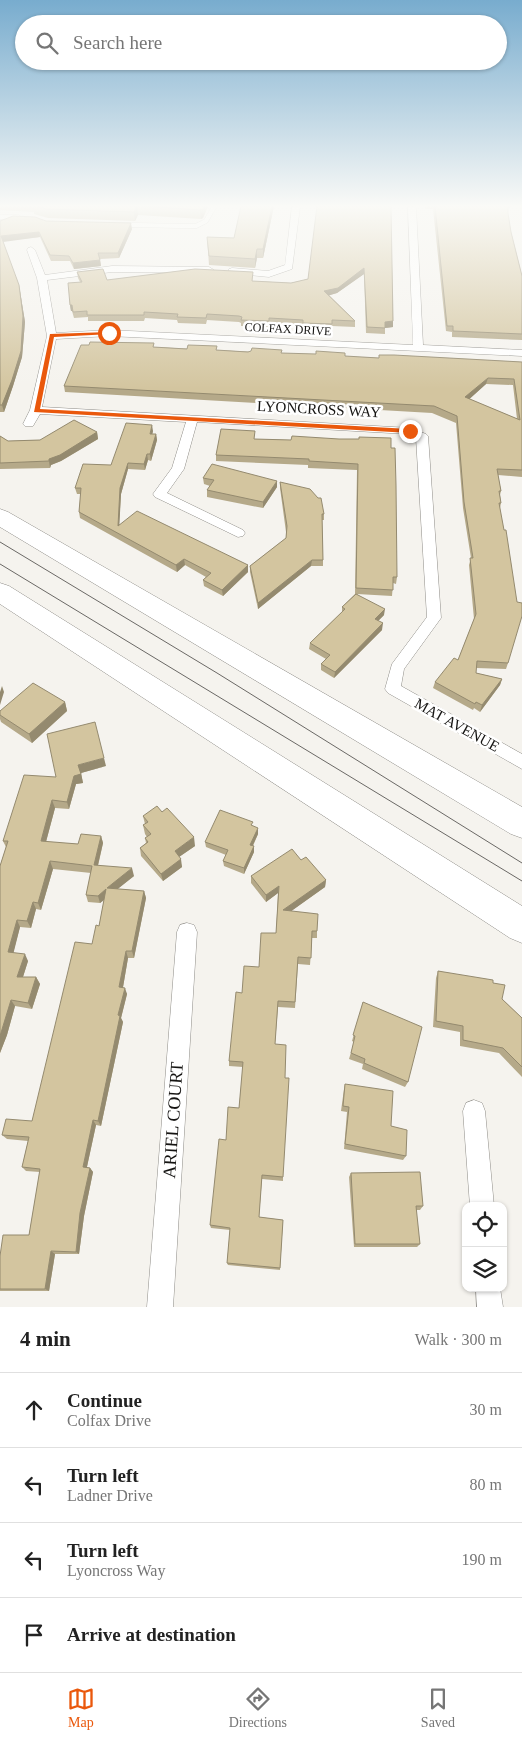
<!DOCTYPE html>
<meta charset="utf-8">
<style>
body{margin:0;font-family:Georgia,serif;background:#f6f6f6;color:#222}
.controls{position:absolute;right:15px;bottom:15px;display:grid;overflow:hidden;border-radius:10px;box-shadow:0 1px 4px #0004}
.controls button{width:45px;height:45px;display:grid;place-items:center;padding:0;border:0;border-bottom:1px solid #e0e0e0;background:#fff;color:#222;font:25px sans-serif}
.stop{position:absolute;width:15px;height:15px;margin:-11px;border:4px solid #ea580c;border-radius:50%;background:#fff}
.stop.end{background:#ea580c;border-color:#fff;box-shadow:0 1px 5px #0008}
.list{margin:0;padding:0;list-style:none}
h2{display:flex;justify-content:space-between;align-items:center;height:65px;margin:0;padding:0 20px;font-size:21px}
h2 small{font-size:16px;font-weight:400;color:#767676}
.list li{display:grid;grid-template-columns:32px 1fr auto;gap:15px;align-items:center;box-sizing:border-box;height:75px;padding:0 20px;border-top:1px solid #e0e0e0}
.list b{display:block;font-size:19px;white-space:nowrap}
.list p{margin:0;font-size:16px;white-space:nowrap;color:#767676}
.list em{font-size:16px;font-style:normal;color:#767676}
.icon{flex:none;width:28px;height:28px;fill:none;stroke:currentColor;stroke-width:2;stroke-linecap:round;stroke-linejoin:round}
.map{position:relative;flex:none;width:522px;height:1307px;overflow:hidden}
.search{position:absolute;background:#fff;box-shadow:0 1px 4px #0004;left:15px;right:15px;top:15px;height:55px;display:flex;align-items:center;gap:12px;box-sizing:border-box;padding:0 18px;border-radius:28px;color:#767676;font-size:19px}
.sheet{height:365px;background:#fff}
nav{display:flex;justify-content:space-around;align-items:center;box-sizing:border-box;height:70px;border-top:1px solid #e0e0e0;background:#fff;font-size:14px;color:#767676}
nav a{display:grid;justify-items:center;gap:2px}
nav .on{color:#ea580c}
.map>svg:first-child{display:block}
.lines{fill:none;stroke-linecap:round;stroke-linejoin:round}
.service-casing{stroke:#8f8d88;stroke-width:5}
.minor-casing{stroke:#8f8d88;stroke-width:1}
.motorway-casing{stroke:#8f8d88;stroke-width:1}
.service{stroke:#fff;stroke-width:4.5}
.minor{fill:#fff;fill-rule:evenodd}
.motorway{fill:#fff;fill-rule:evenodd}
.tram{stroke:#6a6865;stroke-width:1}
.wall{fill:#b5a989;fill-rule:evenodd}
.shaded-wall{fill:#948a6f}
.building{fill:#d3c59f;stroke:#948a6f;fill-rule:evenodd}
.route{fill:#ea580c}
.labels{text-anchor:middle;stroke-width:5;stroke-linejoin:round;paint-order:stroke}
.far-street-label{font-size:12px;fill:#151412;stroke:#fff}
.street-label{font-size:15px;fill:#151412;stroke:#fff}
.near-street-label{font-size:18px;fill:#151412;stroke:#fff}
</style>
<div class="map">
<svg width="522" height="1307" viewBox="0 0 522 1307">
<rect width="100%" height="100%" fill="#f5f3ee"/>
<g class="lines">
<g class="service-casing">
<path id="service" d="M0 217H18
M121 225 196 226 206 221 214 207"/>
</g>
<g class="minor-casing">
<path id="minor" d="M292 207H300L292 269 269 277 229 273V269L232 268 268 271 285 265Z
M408 207H416L423 345 522 350V356L109 336 56 339 42 407 410 428 426 434 428 436 441 618 404 669 401 686 522 754V769L388 693 385 689 392 664 427 617 416 438 408 434 197 422 184 469 167 493 243 530 245 533 243 536 238 537 155 497 153 494 172 468 186 422 40 414 33 426H25L23 424 30 410 47 336 37 278 27 250 28 248 31 247 35 250 45 275 112 266 209 267 214 270 209 273 112 272 47 280 56 333 109 330 413 345Z
M187 923 194 925 197 932 173 1307H147L177 932 180 925Z
M474 1100 482 1103 485 1111 494 1206H470L463 1111 466 1103Z
M476 1288H500L503 1307H477Z"/>
</g>
<g class="motorway-casing">
<path id="motorway" d="M0 509 8 512 522 807V838L511 834 0 527Z
M0 583 9 586 522 906V943L510 938 0 604Z"/>
</g>
<use href="#service" class="service"/>
<use href="#minor" class="minor"/>
<use href="#motorway" class="motorway"/>
<path class="tram" d="M0 542 217 673 522 863
M0 564 522 881"/>
</g>
<path class="wall" d="M0 206H208L203 218 201 219 138 215 135 221 48 218 34 214V212L0 210Z
M241 206H274L263 258H257L255 268 209 265 207 237 234 238Z
M391 206 393 321V327L385 328V334L366 333 364 274 337 293 329 295 355 321V327L332 326V330L303 329V326L269 324V327L241 326V323L239 322 207 320 206 324 178 323 177 320 145 318 144 321H88V317L74 318 72 311H71L70 305 80 282 78 278 77 272 107 280 253 281 291 283 308 279Z
M425 206H510L508 213 511 232 522 276V340L452 337V332L446 331 433 209H425Z
M0 221H46L132 229 119 258 100 259 101 266 74 269 70 261H51L40 237 3 241 20 291 25 322 22 357 13 386 4 412H0Z
M154 347 379 358V355L522 362V477L498 475 501 491 500 495 501 503 500 508 508 663 506 669 476 668V673L502 679 500 685 480 712 474 708 473 710 433 688 435 682 458 660 474 619 469 565 471 558 463 508 456 423 432 413 65 392 64 386ZM486 384 513 385 517 419 469 399Z
M153 431 152 434H156L157 440 151 461 148 460 145 470 128 469 121 494 119 524 248 565V572L223 596 204 586 203 580 206 577 185 565 177 572 80 518 79 512 81 494H77L75 488 111 465Z
M97 432 98 439 61 461 51 465 50 468 0 469V436L8 441 40 440Z
M255 439 291 440 359 439 397 577 396 584 393 583 392 596 357 594 384 615 378 621 382 630 334 678 321 670V664L326 659 309 649 310 643 342 612V607L355 594 357 470 308 468V465L216 461V455Z
M203 478 277 487 263 508 207 497V490L210 486 204 484Z
M280 482 324 514V520H322L323 560V566H311L258 609 250 572V566L286 538V532L280 488Z
M65 702 67 711 32 743 1 722 0 719V711Z
M106 766 81 773 83 783 76 784 69 809 55 808 46 842 78 844 101 836 103 843 98 866 134 876 117 889 144 891 146 898 134 958H128L123 987 127 994 121 1018 123 1022 101 1126 96 1125 87 1167 90 1168 93 1172 84 1216 79 1254H55L49 1291H0V1256L29 1235 40 1172 26 1171 22 1167 28 1141 7 1139 2 1135 32 1121 99 926 104 900 100 903 88 902 86 895 91 873 53 869 41 910 36 909 31 928 20 927 13 953 28 961 23 977H36L40 984 32 1009 15 1006 7 1035 0 1053V866L6 847 3 841 56 777Z
M143 816 195 846 179 857 182 867 163 881 141 856 140 848 146 843 145 838 147 837 145 834 143 825 145 824Z
M253 826 258 834 253 846 254 852 244 874 224 866 223 861 226 855 206 847 205 842Z
M301 860 326 880 325 887 291 911 317 931V938H312L310 965 298 964 295 1008 278 1007 275 1044 283 1177V1181L262 1179 259 1217 283 1220 280 1270 228 1265 227 1263 230 1230 211 1228 210 1225 226 1140 239 1108 243 1067 229 1066V1061L242 993 259 967 276 933 278 893 266 902 251 883V876Z
M438 971 493 983 502 999 522 1018V1077L499 1053 460 1046V1032L433 1027 436 978Z
M363 1002 408 1082 405 1087 362 1069 363 1064 349 1059 354 1042 352 1041Z
M345 1084 391 1126 406 1156 403 1160 344 1149 347 1112 341 1111 344 1089Z
M351 1173 423 1206 420 1210H416L420 1244 417 1247H354L349 1177Z"/>
<path class="shaded-wall" d="M137 206 138 215 135 221 134 212Z
M204 206H208L203 218 201 219 200 210Z
M272 206H274L263 258V249Z
M131 223 132 229 119 258 118 253Z
M39 232 40 237 3 242 1 236Z
M257 249V258L255 268V259Z
M100 260 101 266 74 269 73 263Z
M364 268V274L337 293 324 297V291Z
M19 285 25 322 22 357 13 386 4 412 2 405Z
M70 305H72L73 311H71Z
M393 321V327L385 328V322Z
M488 378 486 384 464 404 465 397Z
M152 425 153 431 151 440 150 434Z
M97 432 98 439 61 461 51 465 50 468 49 461V459Z
M156 434 157 440 151 461 150 454Z
M147 454 148 460 145 470 144 464Z
M128 463V469L121 494 119 532 118 526 120 488Z
M277 481V487L263 508V502Z
M184 559 185 565 177 572 176 565Z
M312 560 311 566 258 609V603Z
M248 565V572L223 596 222 590Z
M385 609 384 615 374 625 375 619Z
M383 623 382 630 334 678 335 672Z
M502 679 500 685 480 712 482 705Z
M2 686 4 692 0 705V692Z
M65 702 67 711 32 743 29 734Z
M104 758 106 766 81 773 83 783 76 784 69 809 67 802 74 776 78 765Z
M52 800 55 808 44 849 41 841Z
M258 828V834L250 851V845Z
M101 836 103 843 96 873 94 865Z
M194 837 195 846 176 859 175 851Z
M254 846V852L244 874V868Z
M181 859 182 867 163 881 161 874Z
M50 861 53 869 41 910 38 903Z
M132 868 134 876 109 896 107 888Z
M326 880 325 887 283 917V910Z
M279 886 278 893 266 902V895Z
M106 889 109 896 100 903 98 896Z
M144 891 146 898 134 958 132 951Z
M33 902 36 909 31 928 27 921Z
M17 920 20 927 12 959 8 952Z
M126 951 128 958 122 993 119 987Z
M25 954 28 961 21 983 17 977Z
M36 977 40 984 32 1009 28 1003Z
M125 988 127 994 121 1018 123 1022 101 1126 98 1121 118 1015Z
M11 1000 15 1006 7 1035 0 1053V1036Z
M93 1120 96 1125 86 1171 83 1167Z
M90 1168 93 1172 84 1216 79 1254 76 1252 80 1213Z
M51 1251 55 1254 49 1291 45 1289Z"/>
<path class="building" d="M37 206H137L134 212 46 209Z
M144 206H204L203 209 200 210Z
M241 206H272L263 249H257L255 259 209 256 207 237 234 238Z
M317 206H391L393 321 385 322V328L367 327 364 268 338 288 324 291 355 321 332 320V324L303 323V320L269 318V321L241 320 242 317 239 316 207 314 206 318 177 317 178 314 144 312V315H87V311L73 312 72 305H70L68 283 82 282 77 272 103 269 107 280 195 269 253 272 252 281 291 283 308 279Z
M435 206H510V207H507L511 232 522 276V334L453 331V326H447Z
M13 216 35 217 46 221 131 223 118 253H98L100 260 73 263 69 256 50 255 39 232 1 236 19 285 23 316 21 351 12 380 2 405H0V221Z
M90 342 154 343 153 347 187 349 188 345 217 346 216 350 248 352 251 351 252 348 282 350 281 353 316 354V351L345 353V356L379 358V355H394L522 362V470L497 469 501 491H499L501 503H499L504 530H506L517 602 522 603V616L508 663 477 661 476 673 502 679 482 705 476 702 475 704 435 682 454 658 458 660 476 614 470 558H473L464 502 457 416 434 406 64 386 81 345H89ZM488 378 514 379 520 420 465 397Z
M74 420 97 432 60 455 49 459V461L0 463V436L8 441 40 440Z
M126 423 152 425 150 434H156L150 454H147L144 464 128 463 120 488 118 526 137 511 248 565 222 590 203 580 211 573 184 559 176 565 79 512 81 488H75L83 464 111 465Z
M221 429 255 431 254 439 291 440 292 436 339 439H359V437L391 438V448H395L396 485 397 577H393V590L356 588 358 464 309 461V459L216 455Z
M212 464 277 481 263 502 207 490 214 480 203 478Z
M280 482 310 489 318 498H321L324 514H322L323 560H312L258 603 250 566 286 538 287 526Z
M356 594 385 609 375 619 383 623 335 672 321 664 330 655 310 643 345 609 342 607Z
M33 683 65 702 29 734 0 715V711Z
M95 722 104 758 78 765 81 774 74 776 67 802 52 800 41 841 78 844 81 834 101 836 94 865 132 868 107 888 144 891 132 951H126L119 987 125 988 118 1015 120 1016 98 1121 93 1120 83 1167 90 1168 80 1213 76 1252 51 1251 45 1289H0V1256L3 1235H29L40 1169 22 1167 29 1137 2 1135 6 1119 32 1121 75 942 92 944 96 925 99 926 106 889 98 896 86 895 92 866 50 861 38 903 33 902 27 921 17 920 8 952 25 954 17 977H36L28 1003 11 1000 0 1036V866L8 841H3L24 775 56 777 47 734Z
M157 806 162 812 167 808 194 837 175 851 181 859 161 874 140 848 148 842 145 838 151 834 143 825 148 822 143 816Z
M220 810 253 822 251 825 258 828 250 845 254 846 244 868 223 861 228 850 205 842Z
M292 849 301 860 306 857 326 880 283 910 318 914 317 931H312L311 958 298 957 295 1002 278 1001 275 1044 286 1045 285 1078H289L283 1177 262 1175 259 1217 283 1220 280 1268 227 1263 230 1228 210 1225 219 1139 226 1140 228 1107 239 1108 243 1062 229 1061 236 992 242 993 244 966 259 967 261 933H276L279 886 266 895 251 876Z
M438 971 493 980V983L505 985 502 999 522 1018V1067L503 1048 463 1040V1026L436 1021Z
M363 1002 422 1027 408 1082 364 1063 365 1059 351 1053 355 1036 353 1035Z
M345 1084 393 1091 391 1126 407 1130 406 1156 345 1144 349 1107 343 1106Z
M420 1172 423 1206H416L420 1244H355L351 1173Z"/>
<linearGradient id="sky" x2="0" y2="1"><stop stop-color="#78acce"/><stop offset="0.53" stop-color="#fafaf7"/><stop offset="1" stop-color="#fafaf7" stop-opacity="0"/></linearGradient>
<rect width="522" height="389" fill="url(#sky)"/>
<path class="route" d="M109 332 111 334 54 337 40 409 410 429 413 431 410 433 34 412 50 334Z"/>
<g class="labels">
<g class="far-street-label">
<text transform="translate(288 329) rotate(3)" y="4">COLFAX DRIVE</text>
</g>
<g class="street-label">
<text transform="translate(319 409) rotate(3)" y="5">LYONCROSS WAY</text>
<text transform="translate(457 725) rotate(29)" y="5">MAT AVENUE</text>
</g>
<g class="near-street-label">
<text transform="translate(173 1120) rotate(-86)" y="6">ARIEL COURT</text>
</g>
</g>
</svg>
<div class="controls">
<button><svg class="icon" aria-label="locate" viewBox="0 0 24 24"><circle cx="12" cy="12" r="6"/><path d="M12 2v4M12 18v4M2 12h4M18 12h4"/></svg></button>
<button><svg class="icon" aria-label="layers" viewBox="0 0 24 24"><path d="M12 4l9 5-9 5-9-5zM3 14l9 5 9-5"/></svg></button>
</div>
<div class="stop" style="left:109px;top:333px"></div>
<div class="stop end" style="left:410px;top:431px"></div>
<div class="search"><svg class="icon" aria-label="search" viewBox="0 0 24 24"><circle cx="10" cy="10" r="6"/><path d="M15 15l6 6"/></svg>Search here</div>
</div>
<section class="sheet">
<h2>4 min<small>Walk · 300 m</small></h2>
<ul class="list">
<li><svg class="icon" aria-label="ahead" viewBox="0 0 24 24"><path d="M12 20V5M6 11l6-6 6 6"/></svg><div><b>Continue</b><p>Colfax Drive</p></div><em>30 m</em></li>
<li><svg class="icon" aria-label="left" viewBox="0 0 24 24"><path d="M17 20v-9H6M10 6l-5 5 5 5"/></svg><div><b>Turn left</b><p>Ladner Drive</p></div><em>80 m</em></li>
<li><svg class="icon" aria-label="left" viewBox="0 0 24 24"><path d="M17 20v-9H6M10 6l-5 5 5 5"/></svg><div><b>Turn left</b><p>Lyoncross Way</p></div><em>190 m</em></li>
<li><svg class="icon" aria-label="arrive" viewBox="0 0 24 24"><path d="M6 21V4h12l-3 4 3 4H6"/></svg><div><b>Arrive at destination</b></div></li>
</ul>
</section>
<nav>
<a class="on"><svg class="icon" aria-label="map" viewBox="0 0 24 24"><path d="M3 6l6-2 6 2 6-2v14l-6 2-6-2-6 2zM9 4v14M15 6v14"/></svg>Map</a>
<a><svg class="icon" aria-label="directions" viewBox="0 0 24 24"><path d="M12 3l9 9-9 9-9-9zM9 14v-3h6M13 9l2 2-2 2"/></svg>Directions</a>
<a><svg class="icon" aria-label="saved" viewBox="0 0 24 24"><path d="M7 4h10v16l-5-4-5 4z"/></svg>Saved</a>
</nav>
